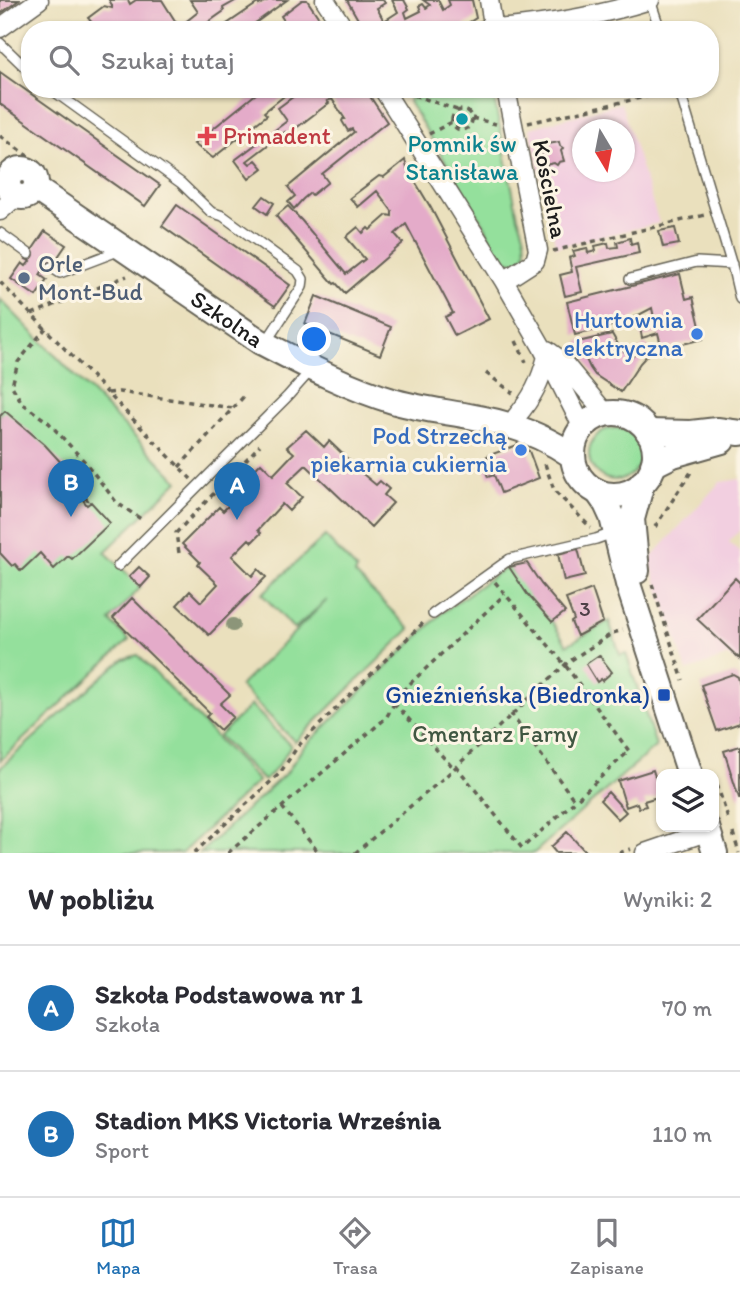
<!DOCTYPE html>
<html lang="pl">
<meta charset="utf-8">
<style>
body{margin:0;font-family:Itim,sans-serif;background:#f2f2f3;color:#2b2b33}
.controls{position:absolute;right:21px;bottom:21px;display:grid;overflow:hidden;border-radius:14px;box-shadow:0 2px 5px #0004}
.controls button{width:63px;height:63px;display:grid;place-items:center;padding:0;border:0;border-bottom:2px solid #e1e1e2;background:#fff;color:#2b2b33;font:35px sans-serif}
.compass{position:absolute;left:572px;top:119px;width:63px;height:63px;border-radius:50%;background:#fff;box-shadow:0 2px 5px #0004;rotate:170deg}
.you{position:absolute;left:315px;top:340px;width:24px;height:24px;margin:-18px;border:5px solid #fff;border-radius:50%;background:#1a73e8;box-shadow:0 0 0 10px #1a73e833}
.badge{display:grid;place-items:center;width:46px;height:46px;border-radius:50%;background:#1f6fb2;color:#fff;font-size:23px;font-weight:700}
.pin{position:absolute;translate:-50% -58px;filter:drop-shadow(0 2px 4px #0008)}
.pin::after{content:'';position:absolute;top:37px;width:24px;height:21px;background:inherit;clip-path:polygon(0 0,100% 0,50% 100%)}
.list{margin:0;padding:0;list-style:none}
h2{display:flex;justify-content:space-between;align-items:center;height:91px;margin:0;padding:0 28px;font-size:30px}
h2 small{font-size:23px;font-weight:400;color:#7c7c81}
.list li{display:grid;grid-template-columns:46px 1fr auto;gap:21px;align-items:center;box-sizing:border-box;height:126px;padding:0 28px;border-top:2px solid #e1e1e2}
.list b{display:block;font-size:26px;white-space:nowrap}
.list p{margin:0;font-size:23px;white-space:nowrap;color:#7c7c81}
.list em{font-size:23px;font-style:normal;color:#7c7c81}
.icon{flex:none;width:38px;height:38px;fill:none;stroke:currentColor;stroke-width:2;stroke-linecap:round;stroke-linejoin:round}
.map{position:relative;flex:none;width:740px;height:853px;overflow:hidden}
.search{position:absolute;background:#fff;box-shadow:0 2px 5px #0004;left:21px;right:21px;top:21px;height:77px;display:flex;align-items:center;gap:18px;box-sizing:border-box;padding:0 24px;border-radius:28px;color:#7c7c81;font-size:26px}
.sheet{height:343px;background:#fff}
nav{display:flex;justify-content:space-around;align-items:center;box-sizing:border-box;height:98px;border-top:2px solid #e1e1e2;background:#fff;font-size:19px;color:#7c7c81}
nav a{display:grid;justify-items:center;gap:4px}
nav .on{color:#1f6fb2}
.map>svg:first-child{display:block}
.built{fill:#f2cfe0;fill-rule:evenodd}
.green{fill:#94e09c;stroke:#587e5c;stroke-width:2}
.building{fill:#e4abc9}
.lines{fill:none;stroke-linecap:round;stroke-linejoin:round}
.lane-casing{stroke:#646154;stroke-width:12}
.street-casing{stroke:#646154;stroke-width:21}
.secondary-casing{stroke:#646154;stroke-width:28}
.path{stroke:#646154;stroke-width:3.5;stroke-dasharray:5 5;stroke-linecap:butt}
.lane{stroke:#fff;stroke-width:9}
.street{stroke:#fff;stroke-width:18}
.secondary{stroke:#fff;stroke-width:24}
.tree{fill:#8c9579}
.culture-dot{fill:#0f9aa8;stroke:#fcf5e5;stroke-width:2.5}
.health-dot{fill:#e0444e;stroke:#fcf5e5;stroke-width:2.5}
.service-dot{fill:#5c6f8a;stroke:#fcf5e5;stroke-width:2.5}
.shop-dot{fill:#3f7fe0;stroke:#fcf5e5;stroke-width:2.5}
.transit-dot{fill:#1a4fb4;stroke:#fcf5e5;stroke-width:2.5}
.labels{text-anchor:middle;stroke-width:6;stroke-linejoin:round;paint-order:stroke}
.number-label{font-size:21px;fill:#4e4047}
.health-label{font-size:24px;fill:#be3a42;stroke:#fcf5e5;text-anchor:start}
.culture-label{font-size:24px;fill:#0d838f;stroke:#fcf5e5}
.street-label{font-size:24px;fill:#1c1c1c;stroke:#fcf5e5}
.service-label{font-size:24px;fill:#4e5e75;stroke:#fcf5e5;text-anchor:start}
.shop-label{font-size:24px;fill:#366cbe;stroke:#fcf5e5;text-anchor:end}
.transit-label{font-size:24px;fill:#164399;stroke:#fcf5e5;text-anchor:end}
.park-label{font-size:24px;fill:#405742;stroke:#fcf5e5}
</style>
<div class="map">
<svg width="740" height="853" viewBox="0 0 740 853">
<rect width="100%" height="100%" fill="#fcf5e5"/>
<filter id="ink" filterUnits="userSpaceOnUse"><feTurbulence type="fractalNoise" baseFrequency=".0143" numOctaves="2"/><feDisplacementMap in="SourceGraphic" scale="14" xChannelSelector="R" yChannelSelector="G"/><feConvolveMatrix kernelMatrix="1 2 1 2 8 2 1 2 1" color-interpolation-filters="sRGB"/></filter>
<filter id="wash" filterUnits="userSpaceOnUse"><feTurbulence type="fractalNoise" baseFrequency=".00686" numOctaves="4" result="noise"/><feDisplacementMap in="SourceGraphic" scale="28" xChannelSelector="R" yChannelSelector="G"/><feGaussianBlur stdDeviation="1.57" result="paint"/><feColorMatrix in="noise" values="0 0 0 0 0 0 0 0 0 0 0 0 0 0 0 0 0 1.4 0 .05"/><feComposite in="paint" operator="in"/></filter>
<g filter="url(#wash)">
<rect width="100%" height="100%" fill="#eae0bd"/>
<path class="built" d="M621 103 659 223 556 247 530 128ZM582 130H624V172H582Z
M740 479V530L729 542 740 552V665L729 656 687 671 649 560 720 482Z"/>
<path class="green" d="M412 89H492L518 217C526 235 536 275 501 258L491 242 486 228 409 102Z
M0 299 178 481 105 552 141 587 110 621 129 640 0 761Z
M589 454a26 26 0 1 1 52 0a26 26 0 1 1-52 0Z
M325 536 357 570 355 574 410 629 295 742 240 686 327 600 294 629 262 594Z
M509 567 552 622 567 645 609 621 620 655 626 653 656 746 534 853H200L287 772 302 749 442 613 497 573Z
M138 655 258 781 182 853H0V768L102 677 124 659Z
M251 705 291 746 277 767 264 781 219 736Z"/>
<g id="blocks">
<path class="building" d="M0 0H19L0 14Z
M109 0H128L130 4 136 0H162L179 27 198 12 190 0H237L223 8 224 11 203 26 206 30H98L88 18 104 6 112 8V5Z
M267 0H287L247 29 248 30H232L227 24 258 3 259 5 264 2H267Z
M302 0H307L327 30H290L281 16Z
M347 0H383L385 3 377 8 384 21 398 12 392 0H404L409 9 405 12 407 18 421 11 419 6 423 4 426 8 430 5 423 0H438L443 10 450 5 448 0H472L476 18 457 30H364Z
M0 72 160 185 145 206 0 104Z
M262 89H293L264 112 267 115 213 158 194 144Z
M299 89H365L387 122 322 174 328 182 312 195 310 193 303 199 294 209 288 202 295 196 288 187 354 132 352 129 348 131 342 121 343 119H345L332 99 327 101 329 103 287 135 285 132 247 161 250 164 256 160 263 168 249 179 235 160 287 121 278 108 294 96Z
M547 142 549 144 559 142 560 146 563 148 561 151 564 161 559 162 557 165 554 163 545 165 544 161 541 158 542 156 540 146 545 145Z
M405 160 407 168 431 208 489 319 455 336 445 317 453 313 406 224 395 234 403 243 345 293 336 283 334 284 276 216 288 206 302 221 346 274 365 259 346 237 358 227 363 233 368 228 370 230 387 215 392 216V211L377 191 358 207 350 198 379 176 384 177Z
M264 196 274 203 267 214 256 206Z
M177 205 290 285 275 306 162 226Z
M675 228 679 244 663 247 659 231Z
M45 231 66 245 47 273 43 270 40 275 47 280 36 296 11 279 22 263 26 266 30 261 26 259Z
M630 238 631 244 637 242 639 253 576 267 582 292 565 296 560 275 572 272 569 258 575 256 573 251 587 248 588 253 596 251 595 246 608 243 609 248 618 247 617 242Z
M680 274 686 299 693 297 703 339 662 349 658 333 642 338 640 327 655 323 652 308 631 319 632 321 575 335 567 302Z
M316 296 391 327 380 355 305 324Z
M612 334 620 348 632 357 645 344 652 350 640 363 621 392 595 375 590 368 578 342Z
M5 411 45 445 66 468 88 500 85 499 83 500 87 505 91 502 110 523 72 559 68 556 54 569 40 553 21 571 15 564 12 566 0 553V416Z
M306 430 324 447 329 441 353 464 352 465 376 485 380 481 389 489 384 495 393 503 371 527 306 465 287 483 302 497 289 511 282 504 258 530 261 533 252 542 249 539 232 556 252 576 258 569 266 577 209 635 177 605 190 591 201 602 218 584 198 565 200 562 182 544 219 507 223 511 229 505 224 501 261 463 273 475 294 453 287 447Z
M517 445 529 451 539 478 501 493 494 475 488 477 484 466 490 464 487 456Z
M578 549 585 576 564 581 558 554Z
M527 563 541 584 565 612 552 622 527 594 509 567Z
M139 567 150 577 141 587 129 577Z
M735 578 740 583V659L697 619Z
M592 589 603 622 577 636 571 622 574 620 566 599Z
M132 598 230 695 220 704 233 717 220 730 206 717 210 713 113 618Z
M599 655 612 672 602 681 601 679 597 682 586 664Z
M733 674 738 677 740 685V723L717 731 701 685Z
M740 746V798H739L724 751Z
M653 770 661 796 644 801 646 806 639 808 637 803 626 807 618 781Z
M608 792 626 812 618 819 600 800Z
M567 832 585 851 583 853H556L551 847Z"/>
</g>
</g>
<g filter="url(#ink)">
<use href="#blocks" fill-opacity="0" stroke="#646154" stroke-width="2"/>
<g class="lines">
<g class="lane-casing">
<path id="lane" d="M650 0 660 30
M0 43 30 72
M51 89 181 183 211 212 223 216 298 271 303 279 302 287 266 342
M679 89 733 269 740 299
M0 233 29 254
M51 267 60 273 118 251
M630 279 697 262 732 264
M118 566 287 397 312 369
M433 614 510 559 596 539 613 533"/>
</g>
<g class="street-casing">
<path id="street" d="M325 0 345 30
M489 0 494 30
M0 28 39 0
M484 30C540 26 596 17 650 0
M383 89 504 281 542 347 582 426
M0 211 11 201 14 195
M504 281 535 261 538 250 506 89
M547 350 562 361 606 414
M516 417C533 397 540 382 547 357
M645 853 709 831"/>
</g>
<g class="secondary-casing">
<g id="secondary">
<circle cx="22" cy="183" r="14"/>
<path id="s1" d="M36 189 259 341C303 364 348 388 396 402 421 409 448 412 474 417 509 423 544 436 573 456"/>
<circle cx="614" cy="454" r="41"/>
<path d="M648 432 691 433 717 430 740 433"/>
<path d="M653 465 673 455 722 441"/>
<path d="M597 491 606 504 612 517 628 584 690 774"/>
<path d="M637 571 632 519 642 483"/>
<path d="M707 827 715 853"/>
</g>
</g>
<path class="path" d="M405 92 457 110
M452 120a10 10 0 1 1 20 0a10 10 0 1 1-20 0Z
M472 118 496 124
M528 123 667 92
M429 134 452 122
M0 136 47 170
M553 251 705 215
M0 282 191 479
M32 314 127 276
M46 328 18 362 12 386 22 403 49 423 85 462 117 503 144 521
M516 341 526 362
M486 373 513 393
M108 393 119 392 233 408
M545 464 554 490 591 528
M179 467 246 394
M655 527 691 472
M179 553 176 533 260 445
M495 582 565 665 629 751 575 801
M652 584 683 680
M394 703 454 769
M456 766 522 848 575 801 511 714
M714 775 729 822
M282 807 319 853
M733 833 739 853
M194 853 280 773 298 746 424 622
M228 853 386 718 400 693 505 594
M355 853 445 777 568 662 613 633 623 630
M619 853 631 849"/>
<use href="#lane" class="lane"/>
<use href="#street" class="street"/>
<use href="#secondary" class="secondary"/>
</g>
<circle class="tree" cx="233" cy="625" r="7"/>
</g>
<circle class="culture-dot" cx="462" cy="119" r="7"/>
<path class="health-dot" d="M203.5 125.5h7v7h7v7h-7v7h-7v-7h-7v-7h7z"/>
<circle class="service-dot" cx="24" cy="278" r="7"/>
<g class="shop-dot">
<circle cx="697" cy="334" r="7"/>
<circle cx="521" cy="450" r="7"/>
</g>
<rect class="transit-dot" x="657" y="688" width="14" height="14" rx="3.5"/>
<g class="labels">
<g class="number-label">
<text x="585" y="616">3</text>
</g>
<g class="health-label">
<text x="223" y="144">Primadent</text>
</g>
<g class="culture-label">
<text x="462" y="152">Pomnik św<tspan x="462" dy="28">Stanisława</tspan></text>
</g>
<g class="street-label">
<text transform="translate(550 189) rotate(79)" y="8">Kościelna</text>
<text dy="8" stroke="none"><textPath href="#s1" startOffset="231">Szkolna</textPath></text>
</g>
<g class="service-label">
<text x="38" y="272">Orle<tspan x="38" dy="28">Mont-Bud</tspan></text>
</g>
<g class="shop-label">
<text x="683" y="328">Hurtownia<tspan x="683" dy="28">elektryczna</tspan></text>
<text x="507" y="444">Pod Strzechą<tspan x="507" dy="28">piekarnia cukiernia</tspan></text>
</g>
<g class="transit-label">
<text x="650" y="703">Gnieźnieńska (Biedronka)</text>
</g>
<g class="park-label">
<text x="495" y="742">Cmentarz Farny</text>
</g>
</g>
</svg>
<div class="controls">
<button><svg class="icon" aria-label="layers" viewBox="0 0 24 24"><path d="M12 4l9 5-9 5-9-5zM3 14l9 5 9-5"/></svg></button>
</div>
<svg class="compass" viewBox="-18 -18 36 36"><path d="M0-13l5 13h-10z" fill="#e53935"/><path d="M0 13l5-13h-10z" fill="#7c7c81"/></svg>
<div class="you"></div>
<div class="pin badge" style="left:237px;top:520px">A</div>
<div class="pin badge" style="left:71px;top:517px">B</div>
<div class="search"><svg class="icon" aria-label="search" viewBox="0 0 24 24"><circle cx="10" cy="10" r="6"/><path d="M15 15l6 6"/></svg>Szukaj tutaj</div>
</div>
<section class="sheet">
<h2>W pobliżu<small>Wyniki: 2</small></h2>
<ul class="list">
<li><span class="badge">A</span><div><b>Szkoła Podstawowa nr 1</b><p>Szkoła</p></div><em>70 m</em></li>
<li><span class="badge">B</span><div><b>Stadion MKS Victoria Września</b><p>Sport</p></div><em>110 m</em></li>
</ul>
</section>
<nav>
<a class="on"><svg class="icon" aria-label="map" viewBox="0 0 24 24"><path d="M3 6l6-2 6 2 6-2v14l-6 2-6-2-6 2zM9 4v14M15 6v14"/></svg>Mapa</a>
<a><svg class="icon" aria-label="directions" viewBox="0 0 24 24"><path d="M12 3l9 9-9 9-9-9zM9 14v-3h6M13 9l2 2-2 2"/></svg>Trasa</a>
<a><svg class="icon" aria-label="saved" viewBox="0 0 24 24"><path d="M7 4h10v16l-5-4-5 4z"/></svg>Zapisane</a>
</nav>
